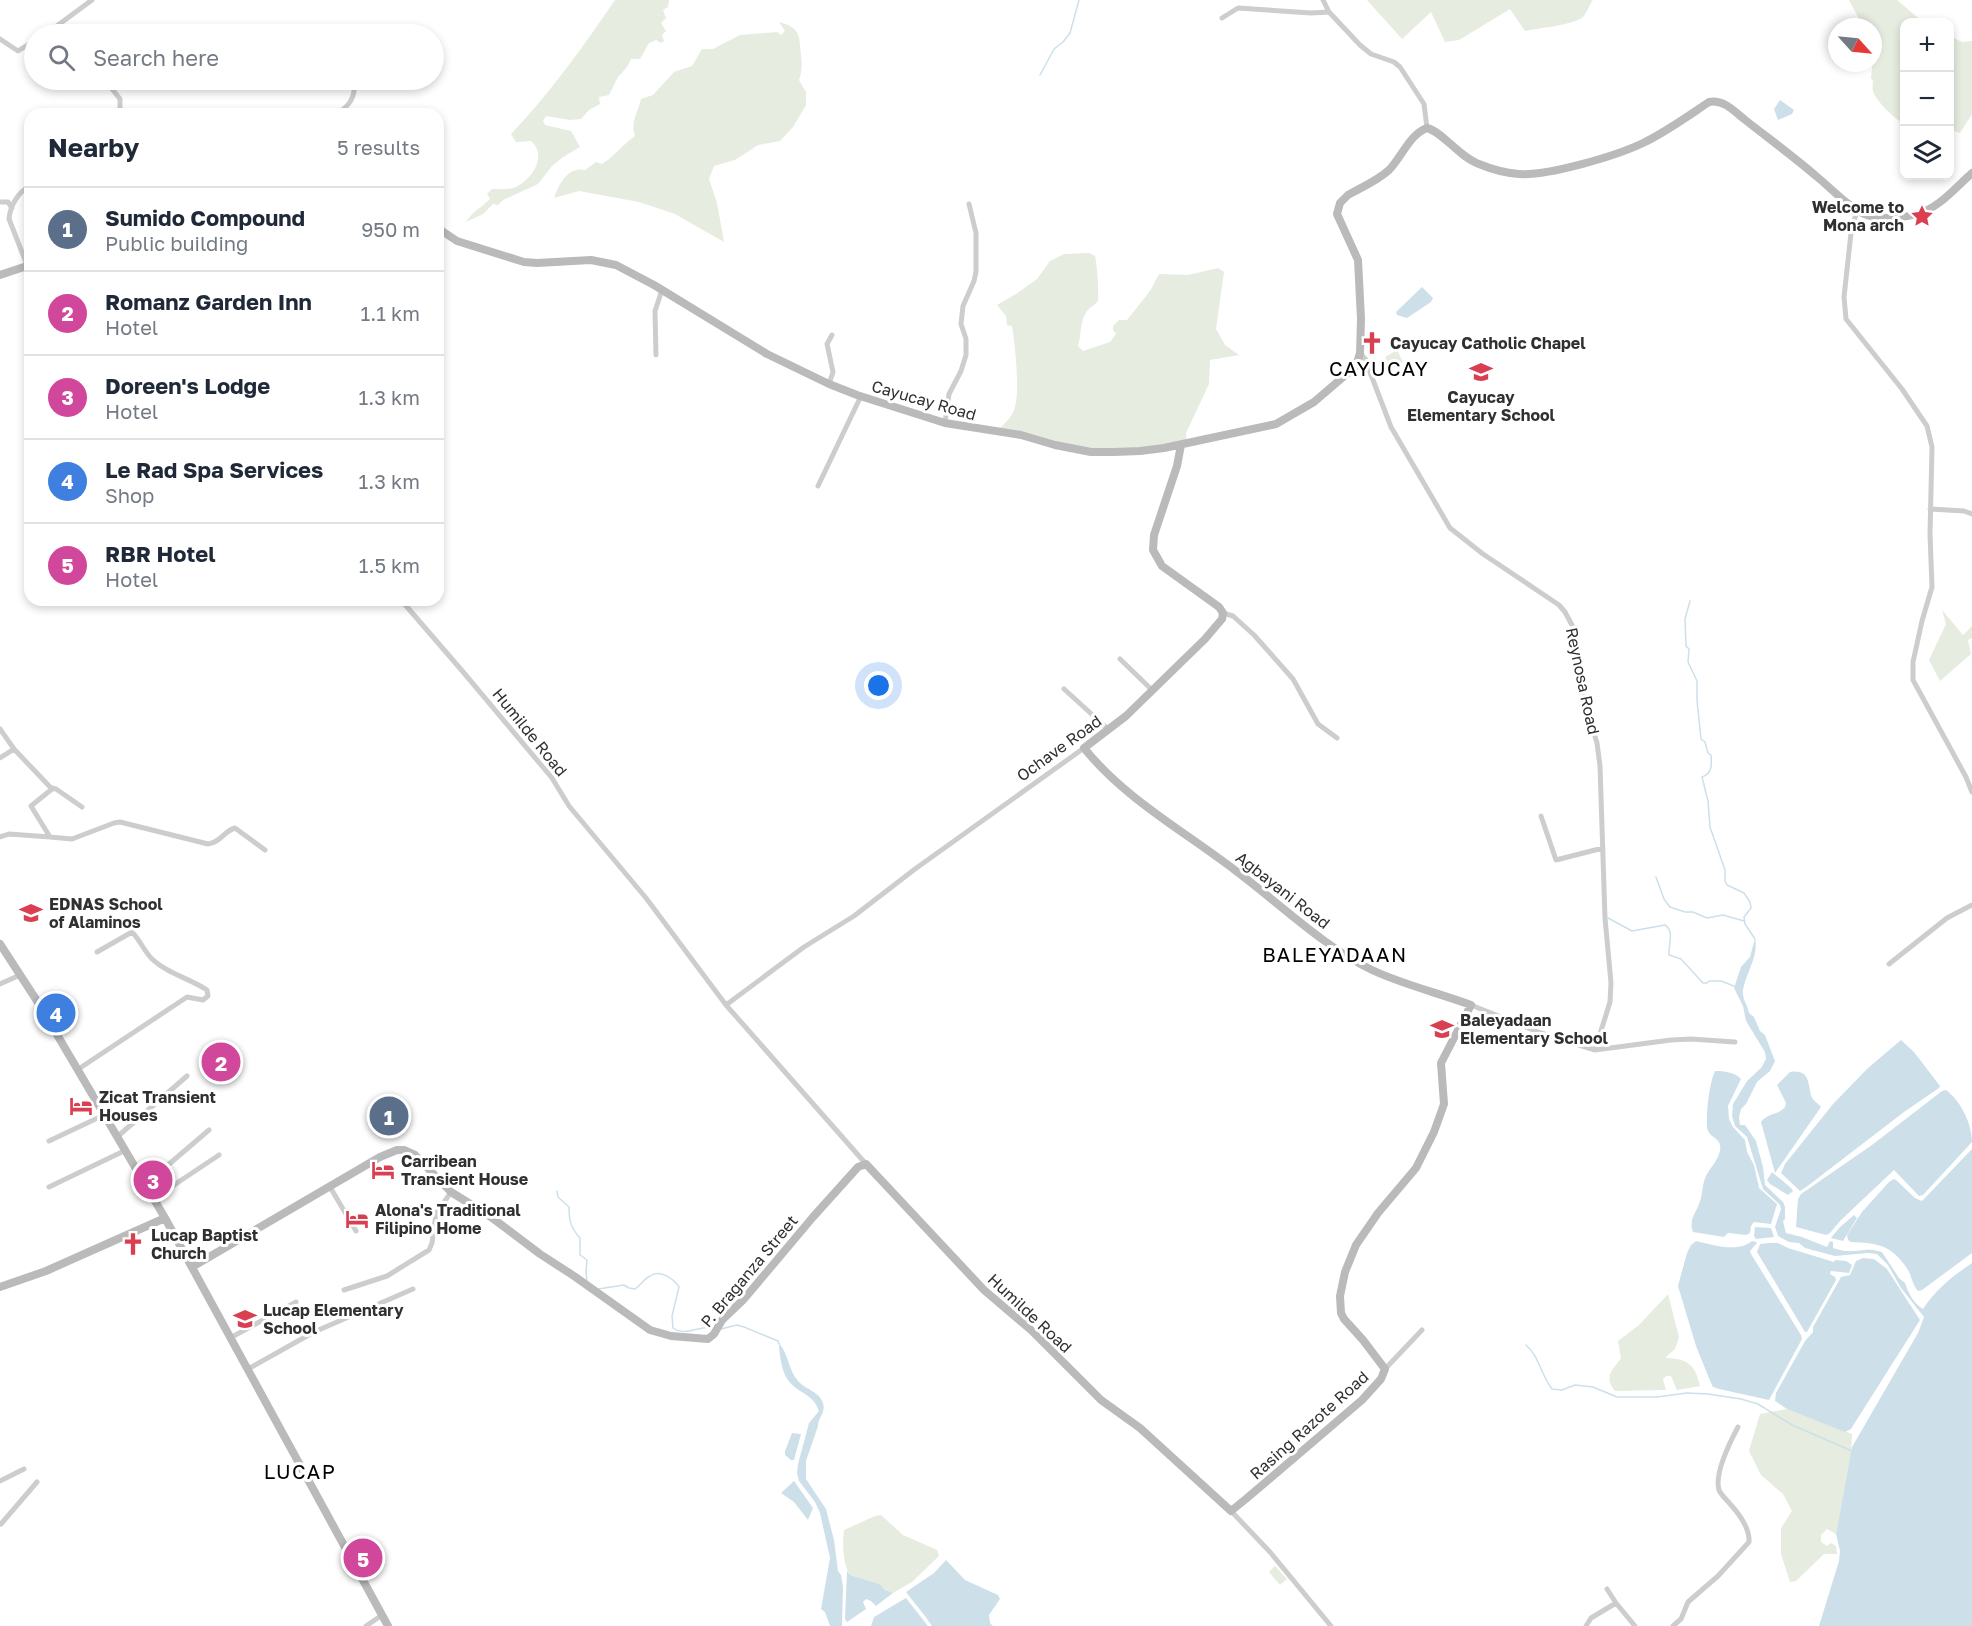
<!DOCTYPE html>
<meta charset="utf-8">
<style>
body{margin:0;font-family:"Golos Text",sans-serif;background:#f6f6f7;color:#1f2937}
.controls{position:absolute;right:18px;top:18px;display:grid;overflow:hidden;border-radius:12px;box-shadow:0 3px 9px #0003}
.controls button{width:54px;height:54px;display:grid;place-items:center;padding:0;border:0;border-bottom:2px solid #e0e1e3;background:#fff;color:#1f2937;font:30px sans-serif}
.compass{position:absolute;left:1828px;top:18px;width:54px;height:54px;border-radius:50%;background:#fff;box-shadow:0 3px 9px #0003;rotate:117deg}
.you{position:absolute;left:879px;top:686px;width:21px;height:21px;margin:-15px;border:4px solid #fff;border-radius:50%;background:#1a73e8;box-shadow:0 0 0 9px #1a73e833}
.badge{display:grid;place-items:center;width:39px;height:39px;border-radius:50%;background:#da3f51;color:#fff;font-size:20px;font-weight:700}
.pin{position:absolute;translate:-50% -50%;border:3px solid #fff;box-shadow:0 2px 6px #0006}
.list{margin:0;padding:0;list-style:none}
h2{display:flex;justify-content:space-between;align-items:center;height:78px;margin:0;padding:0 24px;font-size:26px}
h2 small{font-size:20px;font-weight:400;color:#747a83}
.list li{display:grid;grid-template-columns:39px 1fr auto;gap:18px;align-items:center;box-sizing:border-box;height:84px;padding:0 24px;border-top:2px solid #e0e1e3}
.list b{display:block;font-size:22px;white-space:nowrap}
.list p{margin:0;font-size:20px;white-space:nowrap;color:#747a83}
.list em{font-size:20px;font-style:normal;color:#747a83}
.icon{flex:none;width:33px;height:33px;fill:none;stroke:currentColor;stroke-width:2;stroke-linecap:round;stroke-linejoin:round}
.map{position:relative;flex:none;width:1972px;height:1626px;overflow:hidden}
.search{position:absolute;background:#fff;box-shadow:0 3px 9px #0003;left:24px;top:24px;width:420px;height:66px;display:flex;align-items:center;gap:15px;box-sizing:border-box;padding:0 21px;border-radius:33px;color:#747a83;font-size:22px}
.panel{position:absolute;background:#fff;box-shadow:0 3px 9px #0003;left:24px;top:108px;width:420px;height:498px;border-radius:18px}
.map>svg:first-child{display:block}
.green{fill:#e6ecdf}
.water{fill:#cde0ea}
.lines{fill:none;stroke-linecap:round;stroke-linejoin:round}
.stream{stroke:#cde0ea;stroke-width:1.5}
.street{stroke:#cdcdcd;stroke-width:5}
.secondary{stroke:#bababa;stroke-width:8}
.labels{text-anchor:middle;stroke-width:6;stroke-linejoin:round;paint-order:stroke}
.poi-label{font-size:16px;font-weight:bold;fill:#303030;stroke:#fff;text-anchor:start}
.street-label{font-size:16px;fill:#303030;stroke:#fff}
.quarter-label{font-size:20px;letter-spacing:1.5px;fill:#000;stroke:#fff}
</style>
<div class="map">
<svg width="1972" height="1626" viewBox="0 0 1972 1626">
<rect width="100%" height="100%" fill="#fff"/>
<path class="green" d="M615 0H669L668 7 663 10 666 18 661 23 666 31 662 35 664 41 661 43 656 40 649 43 640 59H631L627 67 618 77 609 95 599 97 600 104 589 110 581 119 570 120 546 116 543 121 545 125 571 131 580 147 563 157 552 166 538 184 503 200 498 205 493 204 483 214 466 222C474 210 480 209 490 199L487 194 492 189C500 189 508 190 516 187 532 179 548 156 531 141L516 142 511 134C550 93 583 47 615 0Z
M1367 0H1593C1589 5 1587 13 1583 17 1573 25 1539 28 1525 31L1510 9 1459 40 1445 42 1431 12 1402 39Z
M1849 0H1897L1923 22H1904V123C1896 121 1875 100 1873 91 1872 88 1873 84 1873 81L1871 78 1874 45 1873 27H1866L1860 21Z
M779 22C801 28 799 35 801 55 802 65 802 71 799 80L806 92V105L793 127 780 141 758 145 735 160 714 166 709 179 717 203 724 242 675 214 639 202 579 191 554 198C559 184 568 166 585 170L596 162 602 164C615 156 623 144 635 136 630 123 638 112 641 99L653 95 674 72 692 66 702 49H713L740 35 777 32 781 35 785 31Z
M1950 36 1962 42 1972 41V114L1960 133 1950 130Z
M1089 253 1095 256C1097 262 1099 293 1098 301 1095 305 1090 307 1087 311 1079 321 1082 335 1078 346L1083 351 1110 342 1116 334 1113 330V326L1119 320H1127L1150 291 1159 274 1188 275 1218 268 1224 272 1216 329 1225 345 1239 355 1210 360 1209 384 1186 433 1187 444 1122 455 995 433C1002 426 1013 417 1015 407 1020 390 1015 344 1012 326L1007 325 1006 316 997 305 1016 294 1037 279 1050 261 1064 254Z
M1397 350 1403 362 1391 369 1385 357Z
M1942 610 1963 635 1972 626V638L1968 640 1971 654 1940 681 1929 660 1946 624Z
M1668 1294 1679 1337 1675 1349 1666 1357V1358C1688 1359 1695 1364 1700 1386L1677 1390 1671 1376H1666L1663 1379 1666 1390 1615 1391C1603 1376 1613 1370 1621 1358L1618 1341 1639 1325Z
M1787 1409 1852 1434 1851 1454 1836 1534 1827 1529 1821 1535V1542L1827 1546 1831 1543 1836 1546 1837 1554H1824L1796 1581 1790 1582 1781 1554V1528L1792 1511 1783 1494 1761 1475 1749 1451 1760 1414Z
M881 1515 903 1535 937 1550 939 1556 912 1582 893 1593 885 1590 880 1584 850 1575C843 1563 842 1545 844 1530L875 1516Z
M1275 1566 1287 1579 1280 1585 1269 1572Z"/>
<path class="water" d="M1780 100 1794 110 1792 114 1778 120 1774 109Z
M1422 287 1433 298 1431 302 1407 318 1397 315 1396 312Z
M1755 938C1759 956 1746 973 1743 990 1742 1000 1748 1005 1749 1013L1754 1017 1760 1031 1765 1035 1775 1061 1770 1071 1757 1082 1746 1104 1741 1109 1739 1117 1740 1125H1745L1756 1141 1763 1167 1765 1185 1783 1202 1785 1207V1219L1783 1221 1786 1233 1802 1237 1827 1247 1830 1241 1833 1242V1248C1837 1249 1843 1251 1847 1251 1862 1252 1866 1247 1882 1252L1899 1278 1905 1283C1908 1292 1913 1303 1923 1309 1936 1289 1953 1276 1972 1263V1626H1819L1839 1561 1840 1551 1836 1534 1852 1447 1918 1333 1924 1317 1901 1288 1888 1265 1877 1254 1868 1253 1835 1256 1805 1248 1799 1243 1789 1242 1778 1236 1775 1227 1781 1209 1780 1205 1763 1189 1747 1137 1735 1126 1732 1116 1733 1104 1747 1081 1761 1068 1766 1059 1765 1052 1746 1021 1743 1006 1734 988 1741 967 1750 957Z
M1901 1040 1914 1052 1940 1086 1939 1088 1904 1112 1805 1188 1800 1191 1781 1173 1785 1164 1833 1104 1868 1068Z
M1715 1071C1724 1071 1735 1072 1741 1079L1728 1106 1729 1119 1733 1127 1745 1140 1747 1152 1754 1165 1759 1188 1777 1204 1771 1224 1754 1222 1751 1226 1750 1233 1746 1235 1728 1233 1724 1237 1693 1232C1688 1219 1697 1212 1700 1201 1703 1192 1702 1183 1707 1174 1711 1167 1717 1161 1719 1154 1725 1136 1708 1140 1707 1127 1706 1113 1709 1084 1715 1071Z
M1790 1072C1809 1069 1808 1082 1811 1095 1812 1100 1818 1103 1821 1107L1775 1173 1761 1122C1767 1113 1779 1115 1785 1107L1786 1103 1777 1085Z
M1946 1090C1961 1101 1972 1124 1972 1142L1923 1195 1919 1196 1894 1170 1841 1220 1830 1233 1826 1235 1796 1227 1798 1199 1801 1194 1872 1145 1942 1091Z
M1972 1149V1253L1922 1290 1918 1291C1912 1284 1912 1277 1908 1270 1892 1245 1878 1243 1851 1242L1848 1240 1847 1235 1862 1212 1889 1182 1894 1179 1896 1180 1915 1198 1922 1201Z
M1772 1172 1791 1188 1793 1191 1788 1195 1770 1184 1767 1180Z
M1854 1215 1857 1218 1843 1241 1831 1238 1839 1228Z
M1755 1227 1771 1228 1774 1237 1756 1239 1754 1236Z
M1696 1241C1713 1245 1738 1253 1752 1241L1756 1242 1757 1243 1750 1251 1751 1254 1801 1335 1802 1339 1769 1400 1719 1389 1713 1387 1711 1383 1696 1346 1678 1286 1687 1253 1691 1245Z
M1769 1243H1778L1788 1248 1834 1262 1835 1260 1846 1261 1852 1265 1849 1273 1831 1271 1830 1274 1835 1277 1836 1280 1807 1332H1805L1757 1252 1760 1244Z
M1863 1258 1874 1259 1887 1269 1920 1320 1856 1421 1851 1429 1845 1432 1787 1409 1775 1401 1776 1393 1805 1341 1813 1332V1327L1841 1277 1850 1275 1856 1261Z
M779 1343C789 1355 788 1369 798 1381 806 1390 819 1391 823 1403 826 1413 818 1417 818 1426L806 1461V1479L826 1509 834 1540 838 1571 841 1575 843 1587 842 1626H830L825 1612 821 1609 830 1558 820 1513 815 1502 799 1481 797 1473 798 1464 809 1423 819 1411C813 1393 798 1394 788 1380 782 1373 779 1354 779 1343Z
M792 1433 801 1434 794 1460H791L785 1455V1451Z
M794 1481 813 1508 808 1520 794 1502 781 1493Z
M946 1560 965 1580 998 1595 1000 1599 989 1615 990 1623 993 1626H932C924 1614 915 1604 906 1592L934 1573Z
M847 1571 850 1575 880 1584 885 1590 893 1593 876 1606 871 1601 866 1599 863 1602 866 1609 847 1622 845 1619Z
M906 1598 928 1626H871L874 1617Z"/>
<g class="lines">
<path class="stream" d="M1040 75 1054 49 1063 42 1070 33 1079 0
M1690 601 1685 619 1686 646 1689 649 1688 662 1697 681V700L1701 739 1705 742 1708 753 1711 755C1712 764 1712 774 1702 777L1708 801 1710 827 1725 870V881L1727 885 1744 893 1750 902 1751 908 1744 917 1745 924 1755 939
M1656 877 1664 899 1670 907 1685 912H1693L1707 918 1723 915 1744 921
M1608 918 1632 931 1665 925C1675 931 1668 945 1669 955L1681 959 1703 983H1707L1709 981H1721L1734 986
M557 1191 558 1197 569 1207C569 1222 571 1228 580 1238V1255L587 1260 586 1271 587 1283
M598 1289 624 1285 629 1288 635 1289C641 1285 644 1279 650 1276 660 1269 674 1279 679 1287L672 1316 673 1328C686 1337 699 1325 713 1328
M721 1329 737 1325 744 1327 778 1341 779 1344
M1526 1345C1539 1356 1541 1375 1552 1389L1562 1390 1575 1385 1593 1387 1617 1397H1657L1687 1393 1708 1394 1741 1399 1758 1404 1792 1425 1852 1451"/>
<path class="street" d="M1323 0 1329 12 1360 45 1371 54 1394 62 1400 67 1424 104 1427 128
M1222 18 1238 8 1311 13 1329 12
M44 34 54 28
M59 34 54 28 92 0
M0 39 18 51 34 41
M105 80 120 99V114
M336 114C350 106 356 97 354 80
M0 202H8L12 208
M1857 210 1851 233 1844 297 1846 319 1902 389 1927 426 1932 447 1930 534 1932 587 1922 621 1913 662V680L1966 777 1972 792
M27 265 9 219C10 206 18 192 30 186
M1360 353 1367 361 1368 367
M656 355 655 311 662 290
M1356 366 1368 367 1391 427 1450 528 1483 554 1559 605 1565 612 1573 627 1584 701 1597 743 1600 766 1605 918 1611 983 1610 1002 1595 1050
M829 384 833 372 827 344 832 335
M945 423 949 394 961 371 966 355V339L961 324 963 306 974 281 976 272V233L969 204
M818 486 861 396
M1930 509 1964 511 1972 514
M401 600 464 673 552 778 569 806 646 898 726 1005 866 1164
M1223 613 1233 616 1254 635 1293 679 1318 724 1337 738
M1120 659 1152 690
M1064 689 1108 729
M0 729 14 749 52 789 31 806 50 837 9 834 0 837
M0 758 14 749
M52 788 56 789 82 807
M1541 816 1556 860 1603 848
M50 837 72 839 114 823 120 822 208 844C220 843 224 831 235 828L265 850
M1889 964 1947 918 1972 905
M0 984 20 975
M726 1005 804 947 854 916 915 869 1084 748
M1471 1005 1538 1032 1595 1050 1671 1040 1691 1039 1735 1042
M77 1070 187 997 203 1000 208 996 207 990C189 978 168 974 152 959 144 951 140 940 132 932L97 952
M117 1137 187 1076
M49 1141 104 1115
M141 1177 157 1167 168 1165 209 1130
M49 1187 126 1150
M330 1187 356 1231
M153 1199 219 1155
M344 1290 387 1276 429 1250 432 1243 436 1214 451 1192
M230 1338 296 1302
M248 1369 314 1332 413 1289
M1385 1369 1422 1330
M0 1481 24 1469
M1231 1511 1270 1552 1331 1626
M1 1524 37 1482
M1616 1603 1635 1626
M366 1626 382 1615
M1586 1626 1591 1618 1616 1603 1607 1589
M1673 1626 1681 1619 1688 1602 1718 1576 1749 1542C1750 1529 1739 1514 1731 1505 1727 1500 1721 1495 1719 1490 1714 1473 1730 1442 1738 1427"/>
<path class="secondary" d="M438 226 442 231 457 241 524 262 537 263 591 260 616 265 654 285 767 354 829 384 857 395 945 423 1021 435 1055 445 1091 452H1114L1140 451 1164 448 1276 424 1314 402 1356 366 1360 353 1361 319 1358 260 1337 214 1340 203 1348 195C1362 187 1377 181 1389 170 1401 158 1410 134 1427 128 1443 132 1459 157 1479 164 1491 169 1506 173 1519 174 1548 176 1616 156 1643 143 1666 132 1688 116 1709 102 1723 99 1734 111 1744 119 1768 138 1793 156 1816 176 1831 188 1850 209 1867 215 1882 220 1903 218 1917 214 1938 209 1956 187 1972 173
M0 275 30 265
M0 944 39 1004 165 1218 388 1626
M192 1267 380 1157 397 1150H404L415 1155 451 1192 491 1217 540 1254 574 1276 650 1330 671 1336 708 1339 714 1334 722 1320 744 1299 813 1217 858 1167 866 1164 984 1290 1031 1330 1101 1400 1140 1428 1231 1511 1247 1498 1362 1400 1381 1379 1385 1369 1363 1340 1344 1319 1341 1313 1340 1296 1345 1272 1356 1245 1378 1213 1416 1168 1434 1132 1444 1104 1441 1063 1471 1005C1439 993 1404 985 1372 970 1324 947 1279 903 1236 871 1184 831 1125 799 1084 748L1126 716 1205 639 1222 619 1223 613 1219 607 1162 566 1153 550 1154 535 1177 466 1181 445
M0 1287 46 1271 165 1218"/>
</g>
<defs>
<g id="sight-bare" transform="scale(1.8)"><path d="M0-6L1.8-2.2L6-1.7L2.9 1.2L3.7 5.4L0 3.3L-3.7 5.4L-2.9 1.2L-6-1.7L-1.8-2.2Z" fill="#da3f51" stroke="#fff" stroke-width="2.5" paint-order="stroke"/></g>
<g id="church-bare" transform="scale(1.8)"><path d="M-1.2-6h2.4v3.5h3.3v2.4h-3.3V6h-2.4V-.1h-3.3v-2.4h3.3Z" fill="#da3f51" stroke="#fff" stroke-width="2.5" paint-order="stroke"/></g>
<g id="school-bare" transform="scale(1.8)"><path d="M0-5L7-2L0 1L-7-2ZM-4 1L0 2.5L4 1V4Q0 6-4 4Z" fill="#da3f51" stroke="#fff" stroke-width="2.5" paint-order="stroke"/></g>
<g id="hotel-bare" transform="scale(1.8)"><path d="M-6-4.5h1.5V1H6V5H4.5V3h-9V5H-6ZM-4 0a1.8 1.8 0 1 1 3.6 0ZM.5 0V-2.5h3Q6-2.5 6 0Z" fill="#da3f51" stroke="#fff" stroke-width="2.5" paint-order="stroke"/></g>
</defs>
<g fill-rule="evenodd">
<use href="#sight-bare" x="1922" y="216"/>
<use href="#church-bare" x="1372" y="343"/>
<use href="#school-bare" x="1481" y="372"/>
<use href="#school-bare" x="31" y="913"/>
<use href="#school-bare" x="1442" y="1029"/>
<use href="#hotel-bare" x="81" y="1106"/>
<use href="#hotel-bare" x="383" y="1170"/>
<use href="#hotel-bare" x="357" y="1219"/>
<use href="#church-bare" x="133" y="1244"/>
<use href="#school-bare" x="245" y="1319"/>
</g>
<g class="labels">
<g class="poi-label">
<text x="1904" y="213" text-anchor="end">Welcome to<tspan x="1904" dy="18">Mona arch</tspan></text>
<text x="1390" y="349">Cayucay Catholic Chapel</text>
<text x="1481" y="403" text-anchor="middle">Cayucay<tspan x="1481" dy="18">Elementary School</tspan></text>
<text x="49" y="910">EDNAS School<tspan x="49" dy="18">of Alaminos</tspan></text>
<text x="1460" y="1026">Baleyadaan<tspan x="1460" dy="18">Elementary School</tspan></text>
<text x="99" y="1103">Zicat Transient<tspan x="99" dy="18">Houses</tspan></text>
<text x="401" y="1167">Carribean<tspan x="401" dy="18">Transient House</tspan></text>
<text x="375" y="1216">Alona's Traditional<tspan x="375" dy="18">Filipino Home</tspan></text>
<text x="151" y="1241">Lucap Baptist<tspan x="151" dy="18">Church</tspan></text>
<text x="263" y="1316">Lucap Elementary<tspan x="263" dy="18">School</tspan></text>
</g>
<g class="street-label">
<text transform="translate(924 400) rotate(16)" y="6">Cayucay Road</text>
<text transform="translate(1583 681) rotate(78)" y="6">Reynosa Road</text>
<text transform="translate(530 732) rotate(51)" y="6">Humilde Road</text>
<text transform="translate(1059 748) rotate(-36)" y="6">Ochave Road</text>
<text transform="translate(1283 890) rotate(38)" y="6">Agbayani Road</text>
<text transform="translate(749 1271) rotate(-50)" y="6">P. Braganza Street</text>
<text transform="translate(1030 1313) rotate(43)" y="6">Humilde Road</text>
<text transform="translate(1309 1425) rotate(-42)" y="6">Rasing Razote Road</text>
</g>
<g class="quarter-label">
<text x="1379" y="376">CAYUCAY</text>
<text x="1335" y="962">BALEYADAAN</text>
<text x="300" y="1479">LUCAP</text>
</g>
</g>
</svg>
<div class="controls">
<button>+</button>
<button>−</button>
<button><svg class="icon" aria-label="layers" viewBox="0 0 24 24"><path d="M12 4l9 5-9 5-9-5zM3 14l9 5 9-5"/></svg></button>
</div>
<svg class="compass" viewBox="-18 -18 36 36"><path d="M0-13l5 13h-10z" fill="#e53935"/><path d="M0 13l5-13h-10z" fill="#747a83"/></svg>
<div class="you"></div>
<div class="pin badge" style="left:389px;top:1116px;background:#5c6f8a">1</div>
<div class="pin badge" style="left:221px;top:1062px;background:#d1479c">2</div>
<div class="pin badge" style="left:153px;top:1180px;background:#d1479c">3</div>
<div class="pin badge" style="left:56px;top:1013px;background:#3f7fe0">4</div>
<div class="pin badge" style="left:363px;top:1558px;background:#d1479c">5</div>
<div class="search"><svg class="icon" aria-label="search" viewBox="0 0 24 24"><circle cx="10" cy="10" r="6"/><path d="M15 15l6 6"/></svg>Search here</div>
<section class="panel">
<h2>Nearby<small>5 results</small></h2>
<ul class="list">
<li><span class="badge" style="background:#5c6f8a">1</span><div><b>Sumido Compound</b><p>Public building</p></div><em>950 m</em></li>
<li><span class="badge" style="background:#d1479c">2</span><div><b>Romanz Garden Inn</b><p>Hotel</p></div><em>1.1 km</em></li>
<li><span class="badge" style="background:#d1479c">3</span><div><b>Doreen's Lodge</b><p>Hotel</p></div><em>1.3 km</em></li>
<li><span class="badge" style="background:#3f7fe0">4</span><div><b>Le Rad Spa Services</b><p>Shop</p></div><em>1.3 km</em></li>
<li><span class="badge" style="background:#d1479c">5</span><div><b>RBR Hotel</b><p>Hotel</p></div><em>1.5 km</em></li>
</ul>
</section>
</div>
